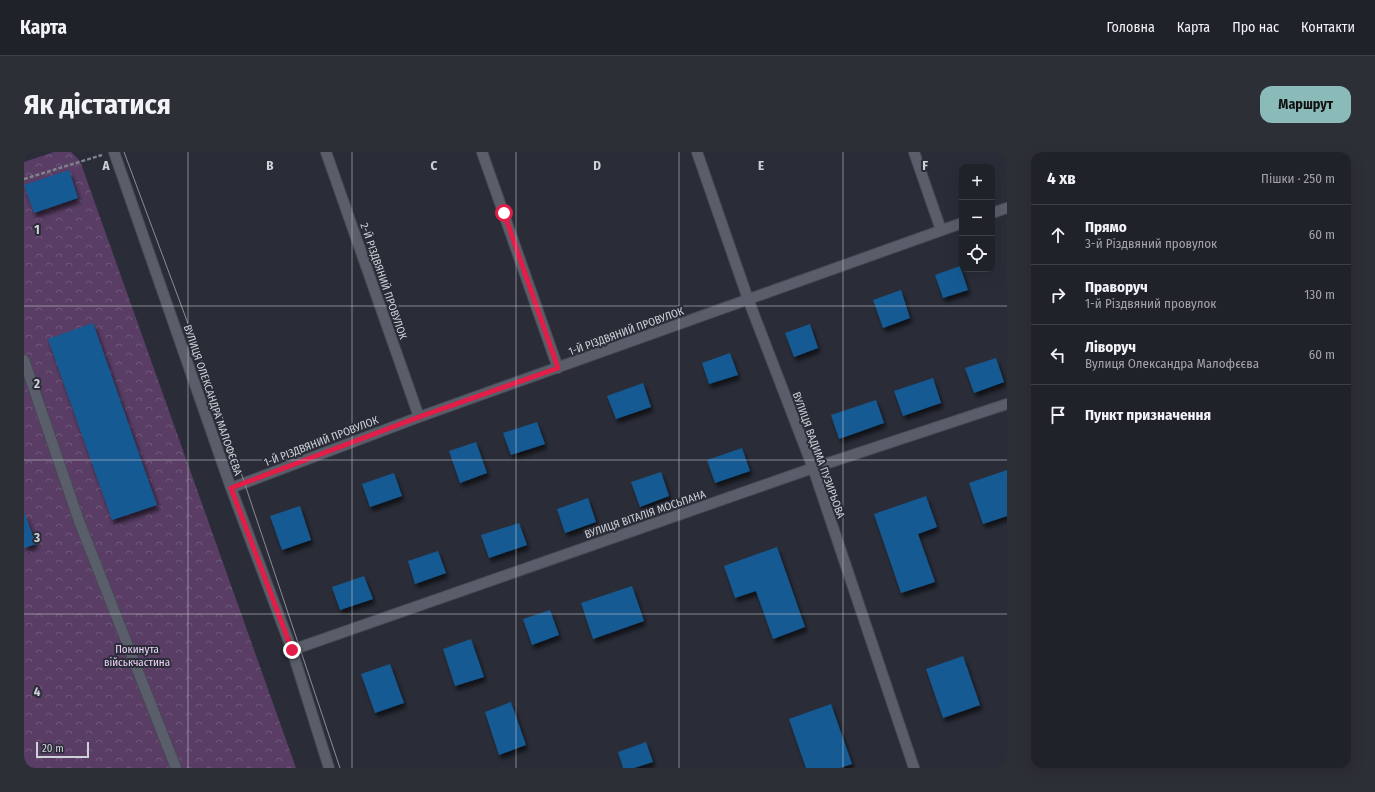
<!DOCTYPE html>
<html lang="uk">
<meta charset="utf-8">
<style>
body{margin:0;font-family:"Fira Sans Condensed",sans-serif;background:#2d2f36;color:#f1f3f6}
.controls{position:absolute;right:12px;top:12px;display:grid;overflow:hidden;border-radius:8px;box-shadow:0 4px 16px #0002}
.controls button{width:36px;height:36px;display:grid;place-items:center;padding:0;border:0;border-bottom:1px solid #3d3f47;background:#20222a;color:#f1f3f6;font:20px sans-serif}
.scale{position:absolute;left:12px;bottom:10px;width:53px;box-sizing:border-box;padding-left:4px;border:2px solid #cfd1d8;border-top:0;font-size:11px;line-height:14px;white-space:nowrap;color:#cfd1d8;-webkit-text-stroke:3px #2a2d38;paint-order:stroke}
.stop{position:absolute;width:12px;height:12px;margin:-9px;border:3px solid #e11d48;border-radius:50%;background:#fff}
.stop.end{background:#e11d48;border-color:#fff;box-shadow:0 1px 4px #0008}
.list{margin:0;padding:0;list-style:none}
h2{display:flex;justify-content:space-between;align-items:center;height:52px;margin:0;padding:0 16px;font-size:17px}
h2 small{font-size:13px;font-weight:400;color:#a2a4a8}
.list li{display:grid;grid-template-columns:26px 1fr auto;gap:12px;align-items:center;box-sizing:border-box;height:60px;padding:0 16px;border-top:1px solid #3d3f47}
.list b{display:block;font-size:15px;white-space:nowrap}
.list p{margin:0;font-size:13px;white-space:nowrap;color:#a2a4a8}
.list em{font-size:13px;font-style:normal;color:#a2a4a8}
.icon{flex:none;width:22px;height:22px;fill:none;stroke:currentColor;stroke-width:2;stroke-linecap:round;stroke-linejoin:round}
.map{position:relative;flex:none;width:983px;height:616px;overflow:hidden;border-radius:12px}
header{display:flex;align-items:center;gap:24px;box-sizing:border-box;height:56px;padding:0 20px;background:#20222a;border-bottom:1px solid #3d3f47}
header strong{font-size:19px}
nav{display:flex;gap:22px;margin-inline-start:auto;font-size:14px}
.intro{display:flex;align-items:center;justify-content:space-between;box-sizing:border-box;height:96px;padding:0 24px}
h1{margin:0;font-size:28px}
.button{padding:10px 18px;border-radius:12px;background:#8bbbb9;color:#111;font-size:14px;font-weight:700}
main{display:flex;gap:24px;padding:0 24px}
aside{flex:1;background:#20222a;border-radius:12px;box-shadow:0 4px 16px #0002}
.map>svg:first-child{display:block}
.forest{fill:url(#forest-crowns)}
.building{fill:#135a94;filter:url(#shadow)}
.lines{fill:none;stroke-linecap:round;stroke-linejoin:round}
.minor-casing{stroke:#474a53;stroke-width:12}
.path{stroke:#80828b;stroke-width:2.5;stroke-dasharray:4 2;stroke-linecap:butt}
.minor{stroke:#5a5e6a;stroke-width:10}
.tram{stroke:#8a8d95;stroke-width:1}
.route{stroke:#e11d48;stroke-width:5}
.grid{fill:none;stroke:#cfd1d8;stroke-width:1;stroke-opacity:0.55}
.labels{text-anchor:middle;stroke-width:4;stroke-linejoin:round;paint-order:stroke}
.street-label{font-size:11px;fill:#cfd1d8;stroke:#2a2d38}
.park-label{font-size:11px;fill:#eed3f9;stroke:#2a2d38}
.grid-label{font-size:13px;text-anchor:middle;font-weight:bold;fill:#cfd1d8;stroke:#2a2d38;stroke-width:4;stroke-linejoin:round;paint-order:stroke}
</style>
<header>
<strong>Карта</strong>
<nav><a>Головна</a><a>Карта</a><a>Про нас</a><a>Контакти</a></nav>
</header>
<div class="intro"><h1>Як дістатися</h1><a class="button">Маршрут</a></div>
<main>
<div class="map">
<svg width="983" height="616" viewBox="0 0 983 616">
<defs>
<pattern id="forest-crowns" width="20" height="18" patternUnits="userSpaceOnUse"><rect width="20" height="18" fill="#593d65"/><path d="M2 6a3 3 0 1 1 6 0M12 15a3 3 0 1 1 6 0" fill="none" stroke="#70587a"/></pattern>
<filter id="shadow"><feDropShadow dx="2.5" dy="4.5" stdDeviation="2" flood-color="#0009"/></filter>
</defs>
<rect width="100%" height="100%" fill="#2a2d38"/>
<path class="forest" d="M30 0H47L56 9 272 616H0V10Z"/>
<path class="building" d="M45 18 54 46 10 61 0 33Z
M936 114 944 138 919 146 911 123Z
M877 138 886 166 859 176 849 148Z
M69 171 133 353 88 368 24 187Z
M786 172 794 196 770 205 761 181Z
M706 201 714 223 685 232 678 211Z
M972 206 980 230 950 241 941 216Z
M909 226 917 251 879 264 870 239Z
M619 231 627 255 592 267 583 244Z
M852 248 860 271 815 287 807 263Z
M513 270 521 292 487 303 479 281Z
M452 290 463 321 436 331 425 299Z
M718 296 726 319 691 331 683 308Z
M983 318V364L959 372 945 331Z
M637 320 645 344 616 355 607 330Z
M370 321 378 344 346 355 338 332Z
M902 344 913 375 894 382 911 430 877 441 850 362Z
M564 346 572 370 541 381 533 357Z
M276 354 287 388 258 398 246 364Z
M0 360 12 392 0 396Z
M495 371 503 393 465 406 457 383Z
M753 395 781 475 749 487 732 439 711 446 700 414Z
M414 399 422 421 391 432 384 409Z
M340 424 349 447 316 458 308 435Z
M608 434 620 469 569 487 557 451Z
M526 458 535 483 508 493 499 467Z
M447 487 460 525 431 534 419 497Z
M939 504 956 553 919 566 902 517Z
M366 512 380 551 351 561 337 522Z
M487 550 502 593 475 603 461 560Z
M807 552 828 612 816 616H782L765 567Z
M622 590 629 610 610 616H599L594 600Z"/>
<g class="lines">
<g class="minor-casing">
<path id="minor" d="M90 0 207 336 268 498 305 616
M302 0 395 265
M458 0 534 216
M673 0 724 147 789 316 890 616
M890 0 917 78
M968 61 983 56
M0 208 55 369 152 616
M207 336 395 265 938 71
M268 498 789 316 983 252"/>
</g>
<path class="path" d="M0 27 78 3"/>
<use href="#minor" class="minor"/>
<path class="tram" d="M100 0 194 252 316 616"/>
</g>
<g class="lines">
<path class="route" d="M268 498 207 336 395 265 534 216 480 61"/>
</g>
<path class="grid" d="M164 0V616M328 0V616M492 0V616M655 0V616M819 0V616M0 154H983M0 308H983M0 462H983"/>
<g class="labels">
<g class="street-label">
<text transform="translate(360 129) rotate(71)" y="4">2-Й РІЗДВЯНИЙ ПРОВУЛОК</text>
<text transform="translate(602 179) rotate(-20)" y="4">1-Й РІЗДВЯНИЙ ПРОВУЛОК</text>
<text transform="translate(189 248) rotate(71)" y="4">ВУЛИЦЯ ОЛЕКСАНДРА МАЛОФЄЄВА</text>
<text transform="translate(297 289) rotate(-21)" y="4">1-Й РІЗДВЯНИЙ ПРОВУЛОК</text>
<text transform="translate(795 303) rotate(70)" y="4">ВУЛИЦЯ ВАДИМА ПУЗИРЬОВА</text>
<text transform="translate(621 362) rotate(-19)" y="4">ВУЛИЦЯ ВІТАЛІЯ МОСЬПАНА</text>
</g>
<g class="park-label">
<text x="113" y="501">Покинута<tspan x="113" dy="13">військчастина</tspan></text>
</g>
</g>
<g class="grid-label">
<text x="82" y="18">A</text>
<text x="246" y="18">B</text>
<text x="410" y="18">C</text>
<text x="573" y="18">D</text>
<text x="737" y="18">E</text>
<text x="901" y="18">F</text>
<text x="13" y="82">1</text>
<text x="13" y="236">2</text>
<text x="13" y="390">3</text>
<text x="13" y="544">4</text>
</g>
</svg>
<div class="controls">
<button>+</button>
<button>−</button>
<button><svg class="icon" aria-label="locate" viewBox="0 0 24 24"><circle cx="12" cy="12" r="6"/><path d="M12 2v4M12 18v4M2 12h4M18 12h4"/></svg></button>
</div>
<div class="scale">20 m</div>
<div class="stop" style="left:480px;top:61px"></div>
<div class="stop end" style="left:268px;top:498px"></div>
</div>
<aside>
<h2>4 хв<small>Пішки · 250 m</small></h2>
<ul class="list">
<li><svg class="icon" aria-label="ahead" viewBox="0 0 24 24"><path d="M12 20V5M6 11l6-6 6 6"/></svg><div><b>Прямо</b><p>3-й Різдвяний провулок</p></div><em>60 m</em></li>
<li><svg class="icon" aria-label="right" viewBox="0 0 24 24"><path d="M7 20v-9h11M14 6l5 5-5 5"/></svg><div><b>Праворуч</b><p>1-й Різдвяний провулок</p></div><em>130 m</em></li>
<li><svg class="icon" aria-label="left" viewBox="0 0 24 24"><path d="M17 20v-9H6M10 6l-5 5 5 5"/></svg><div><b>Ліворуч</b><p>Вулиця Олександра Малофєєва</p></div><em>60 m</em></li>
<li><svg class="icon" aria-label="arrive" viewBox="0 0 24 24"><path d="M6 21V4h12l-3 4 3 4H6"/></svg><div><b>Пункт призначення</b></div></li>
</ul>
</aside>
</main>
